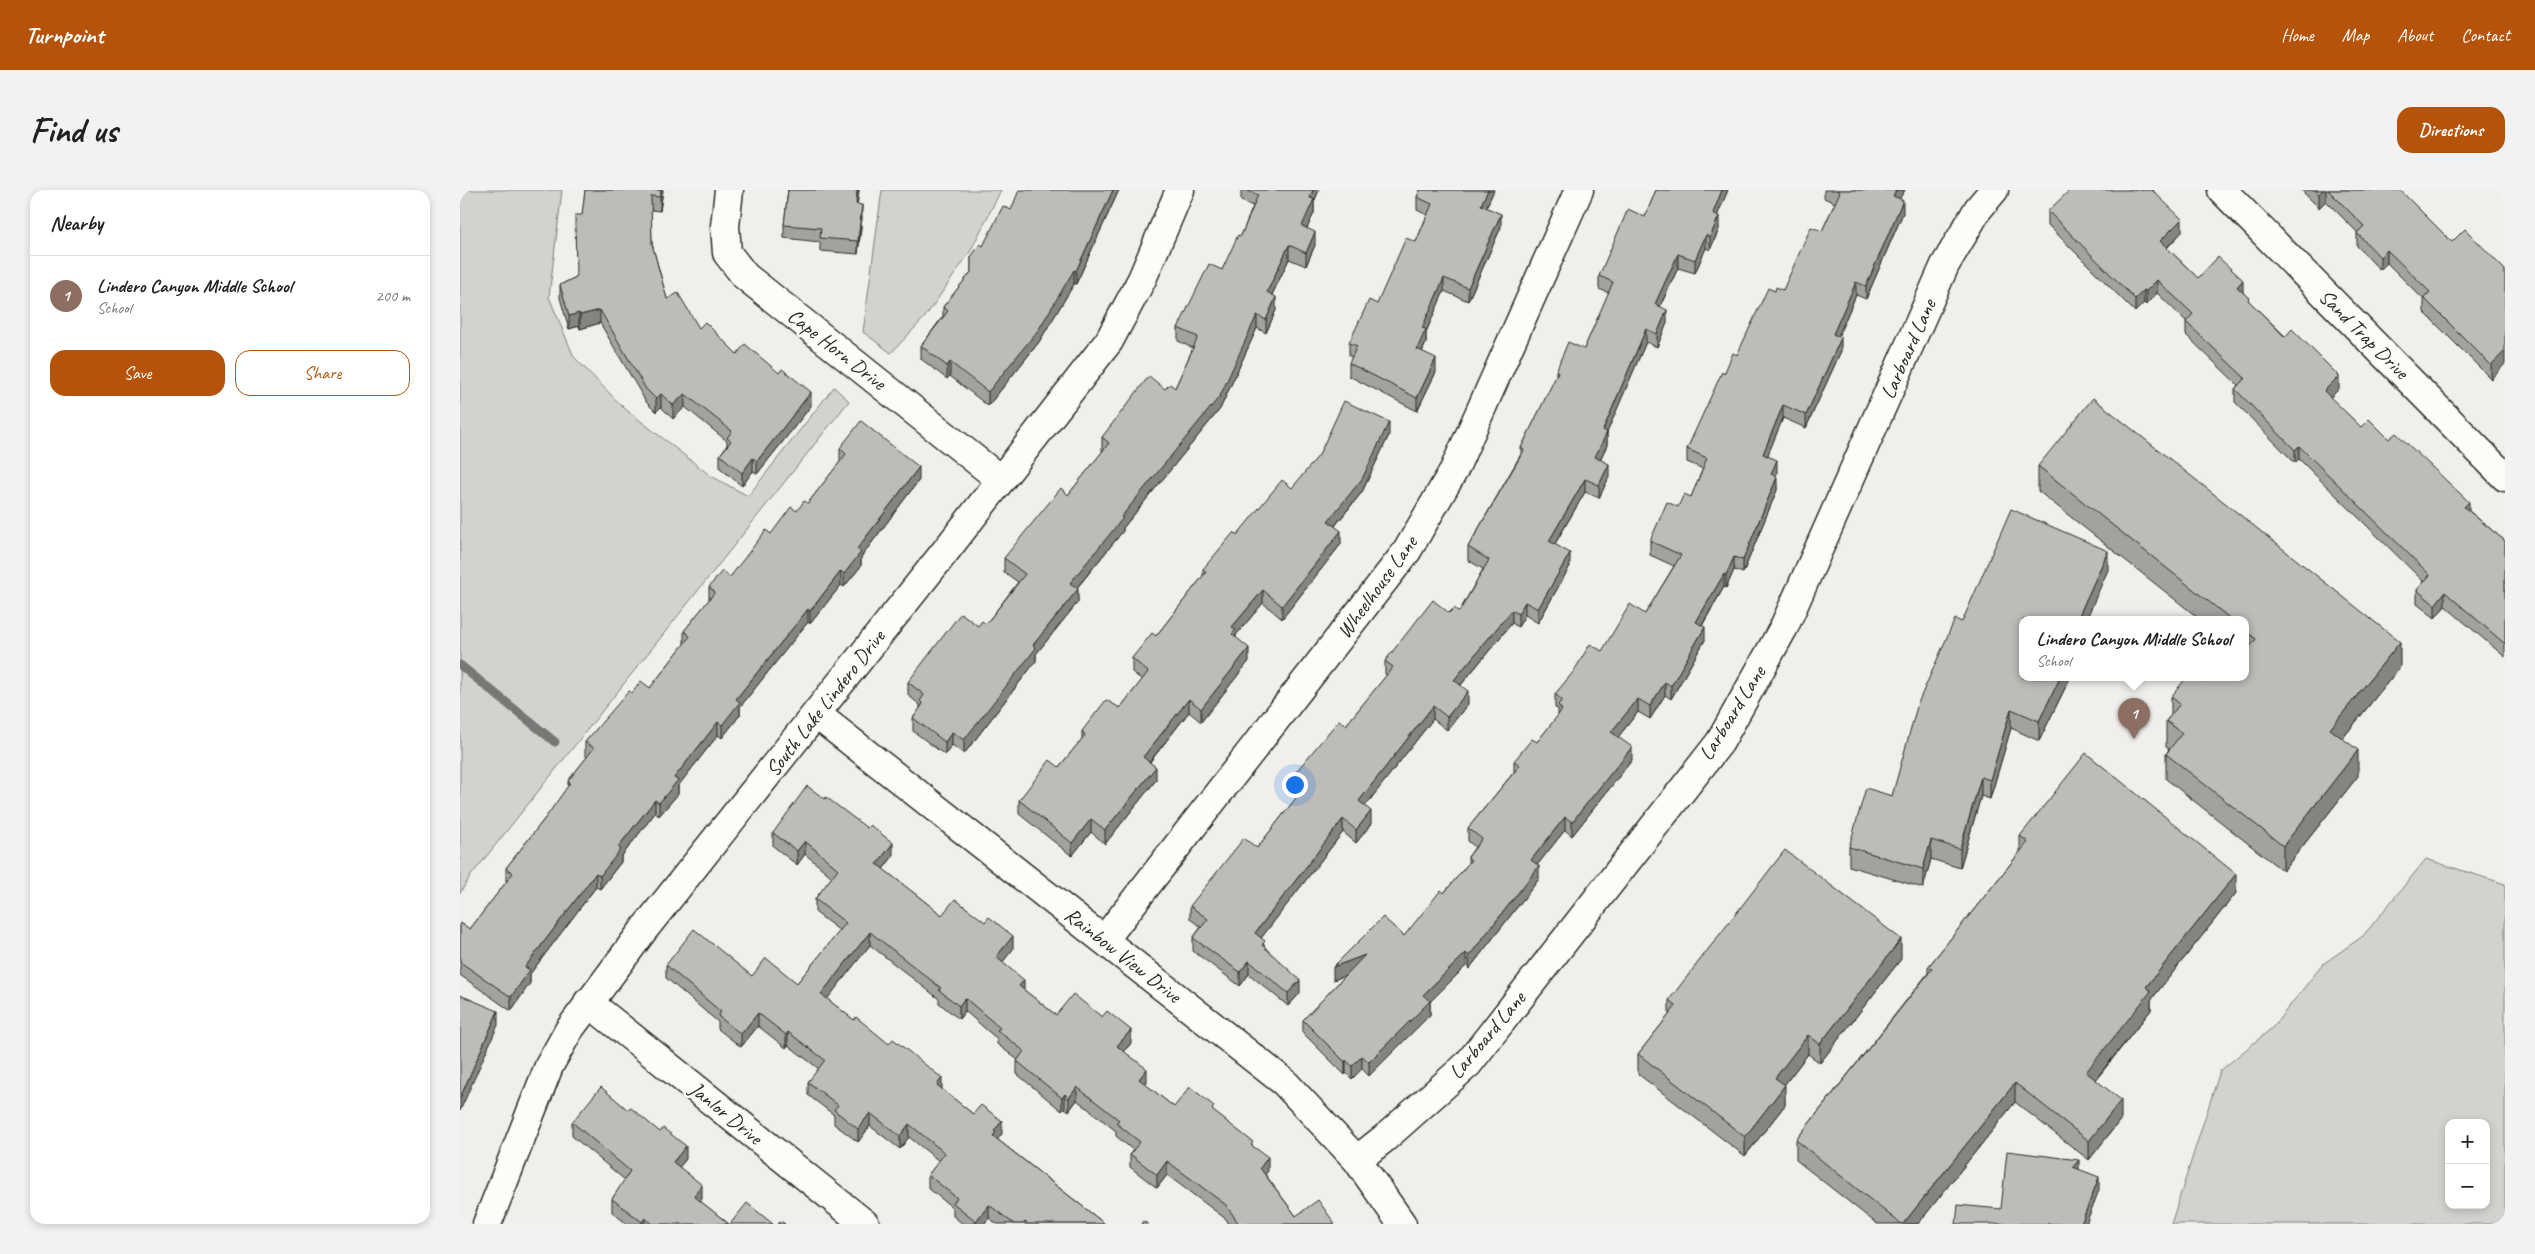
<!DOCTYPE html>
<meta charset="utf-8">
<style>
body{margin:0;font-family:Caveat,sans-serif;background:#f2f2f2;color:#202124}
.controls{position:absolute;right:15px;bottom:15px;display:grid;overflow:hidden;border-radius:10px;box-shadow:0 2px 8px #0003}
.controls button{width:45px;height:45px;display:grid;place-items:center;padding:0;border:0;border-bottom:1px solid #e0e0e0;background:#fff;color:#202124;font:25px sans-serif}
.you{position:absolute;left:834px;top:594px;width:18px;height:18px;margin:-12px;border:4px solid #fff;border-radius:50%;background:#1a73e8;box-shadow:0 0 0 8px #1a73e833}
.badge{display:grid;place-items:center;width:32px;height:32px;border-radius:50%;background:#b45309;color:#fff;font-size:16px;font-weight:700}
.pin{position:absolute;translate:-50% -41px;filter:drop-shadow(0 1px 2px #0008)}
.pin::after{content:'';position:absolute;top:26px;width:18px;height:15px;background:inherit;clip-path:polygon(0 0,100% 0,50% 100%)}
.popup{position:absolute;left:1559px;top:426px;width:230px;height:65px;box-sizing:border-box;display:grid;place-content:center;border-radius:10px;background:#fff;filter:drop-shadow(0 1px 4px #0005);font-size:16px;white-space:nowrap;color:#757577}
.popup b{font-size:19px;color:#202124}
.popup::after{content:'';position:absolute;left:50%;top:100%;margin-left:-10px;border:10px solid transparent;border-top-color:#fff}
.list{margin:0;padding:0;list-style:none}
h2{display:flex;justify-content:space-between;align-items:center;height:65px;margin:0;padding:0 20px;font-size:21px}
h2 small{font-size:16px;font-weight:400;color:#757577}
.list li{display:grid;grid-template-columns:32px 1fr auto;gap:15px;align-items:center;box-sizing:border-box;height:80px;padding:0 20px;border-top:1px solid #e0e0e0}
.list b{display:block;font-size:19px;white-space:nowrap}
.list p{margin:0;font-size:16px;white-space:nowrap;color:#757577}
.list em{font-size:16px;font-style:normal;color:#757577}
.actions{display:flex;gap:10px;padding:15px 20px}
.actions a{flex:1;padding:11px 0;border:1px solid #b45309;border-radius:15px;text-align:center;font-size:18px;color:#b45309}
.actions .main{background:#b45309;color:#fff}
.map{position:relative;flex:none;width:2045px;height:1034px;overflow:hidden;border-radius:15px}
header{display:flex;align-items:center;gap:30px;box-sizing:border-box;height:70px;padding:0 25px;background:#b45309;color:#fff}
header strong{font-size:24px}
nav{display:flex;gap:28px;margin-inline-start:auto;font-size:18px}
.intro{display:flex;align-items:center;justify-content:space-between;box-sizing:border-box;height:120px;padding:0 30px}
h1{margin:0;font-size:35px}
.button{padding:12px 22px;border-radius:15px;background:#b45309;color:#fff;font-size:18px;font-weight:700}
main{display:flex;gap:30px;padding:0 30px}
aside{flex:1;background:#fff;border-radius:15px;box-shadow:0 2px 8px #0003}
.map>svg:first-child{display:block}
.green{fill:#d3d2cf;stroke:#7f7e7d;fill-rule:evenodd}
.lines{fill:none;stroke-linecap:round;stroke-linejoin:round}
.stream{stroke:#777775;stroke-width:9}
.minor-casing{stroke:#2b2b2b;stroke-width:31}
.minor{stroke:#fdfcf7;stroke-width:28}
.wall{fill:#a3a29e;stroke:#2b2b2b}
.shaded-wall{fill:#848481;stroke:#2b2b2b}
.building{fill:#bdbcb8;stroke:#2b2b2b}
.labels{text-anchor:middle;stroke-width:5;stroke-linejoin:round;paint-order:stroke}
.street-label{font-size:21px;fill:#2b2b2b;stroke:#fdfcf7}
</style>
<header>
<strong>Turnpoint</strong>
<nav><a>Home</a><a>Map</a><a>About</a><a>Contact</a></nav>
</header>
<div class="intro"><h1>Find us</h1><a class="button">Directions</a></div>
<main>
<aside>
<h2>Nearby<small></small></h2>
<ul class="list">
<li><span class="badge" style="background:#8d6e63">1</span><div><b>Lindero Canyon Middle School</b><p>School</p></div><em>200 m</em></li>
</ul>
<div class="actions"><a class="main">Save</a><a>Share</a></div>
</aside>
<div class="map">
<svg width="2045" height="1034" viewBox="0 0 2045 1034">
<rect width="100%" height="100%" fill="#f0efeb"/>
<filter id="ink" filterUnits="userSpaceOnUse"><feTurbulence type="fractalNoise" baseFrequency=".02" numOctaves="2"/><feDisplacementMap in="SourceGraphic" scale="10" xChannelSelector="R" yChannelSelector="G"/><feConvolveMatrix kernelMatrix="1 2 1 2 8 2 1 2 1" color-interpolation-filters="sRGB"/></filter>
<g filter="url(#ink)">
<path class="green" d="M0 0H102L89 107 114 167 164 218 251 286 288 306 374 197 389 211 10 687 0 703Z
M422 0H541L510 62 465 127 431 163 403 142Z
M1966 669 2045 694V1034H1711L1760 881 1812 838 1863 774 1903 746ZM1989 933H2026V1015H1989Z"/>
<g class="lines">
<path class="stream" d="M0 475 95 552"/>
<g class="minor-casing">
<path id="minor" d="M269 0 265 36 267 63 285 86 541 290
M1762 0 2045 287
M356 524 824 892 897 970 942 1034
M644 750 947 361 994 280 1119 0
M128 812 405 1034
M897 970 926 947 1008 874 1260 552 1324 437 1485 75 1518 19 1534 0
M27 1034 89 876 109 840 185 738 484 363 649 151 682 89 720 0"/>
</g>
<use href="#minor" class="minor"/>
</g>
<path class="wall" d="M125 0H203L200 21 191 20 192 54 207 109 239 138 277 164 351 216 297 284 293 281 282 296 260 278V265L267 255V251L225 217 213 229 201 217 196 222 186 212 140 133 120 139 119 136 109 139 100 108V95L116 87Z
M327 0H399L397 14 402 28 398 64 360 61V52L324 48V35L328 0Z
M659 0 616 94H614L579 152 528 216 490 186 487 189 461 169V156L483 126V117L511 82V67L523 56 551 20Z
M781 0H859L854 12V23L847 38 855 55 846 76 829 69 812 105 816 120 806 143 797 138 760 219 663 338V341L617 398 618 412 576 464V471L504 564 492 555 485 565 453 541V528L460 519V515L448 505V492L518 436 526 434 558 392 544 382V368L608 305 643 261H642V247L705 199 715 198 733 158 718 151V138L762 80 781 46 793 16 781 11Z
M960 0H1034L1026 18 1041 37 1008 111 984 101 966 142V153L962 162 976 182 957 221 889 186V173L892 167 889 166V153L917 114 956 52 967 25 957 20V7Z
M1196 0H1268L1257 25 1259 39 1250 60 1246 58 1235 83 1218 78 1200 117 1207 133 1197 157 1186 152 1147 242V255L1140 270 1149 287 1139 308 1125 302 1095 354 1110 376 1078 433 1065 425 1058 437 1052 433 1001 495 1008 514 987 540 973 529 905 616 911 634 896 653 883 642 801 748 805 757 840 803 828 816 789 784 780 796 733 761V748L741 737 730 729V716L797 658 837 607 830 602V589L886 535 927 485 925 484V471L989 423 999 422 1023 379 1008 370V357L1061 264V258L1096 187V181L1124 159 1149 103 1139 99V86L1185 27Z
M1364 0H1445L1439 8 1443 23 1406 109 1396 105 1378 147 1381 161 1346 238 1323 228 1307 266 1317 283 1316 286 1317 300 1283 383 1274 380 1266 398 1264 397 1242 436 1245 450 1211 509 1205 505 1190 529 1178 522 1158 547 1172 570 1112 646 1105 640 1077 675 1079 689 1009 779 1006 776 970 812V825L909 886 902 879 892 889 886 883 885 885 843 843V830L886 785 873 790 944 746 984 703 1008 674V667L1015 657 1008 651V638L1054 582V571L1077 552 1098 526V519L1095 518V504L1142 461 1185 424 1214 376 1190 365V351L1218 317 1231 307 1243 279 1227 272V259L1264 184 1277 165 1315 101 1323 100 1362 41 1375 13 1364 8Z
M1693 0 1722 42 1707 58 1738 88 1783 102 1789 111 1879 199 1870 208 1901 237 1929 249 2009 321 2045 351V467L1985 416 1975 428 1957 414V400L1964 392 1839 269 1835 273 1775 212V199L1778 195 1726 145V131L1697 103 1686 115 1684 113 1675 122 1588 35V21Z
M1841 0H1940L1992 52 2045 80 2031 189 1964 122V110L1927 73 1920 80 1897 56V42L1866 11 1859 18Z
M929 245 902 302 875 336 881 354 822 429 803 413 776 445V448L789 471 741 532 729 522 690 572 696 590 645 654 631 642 612 666 559 624V610L599 577 622 549V541L660 518 682 490 672 482V468L696 446 743 386V379L777 345 832 298Z
M380 258 459 290 401 367V376L384 397 381 395 350 434 348 432 280 517V525L262 548 258 545 218 596V604L199 626 195 623 161 667V672L140 699 136 697 70 784V793L51 821 0 785V733L10 739 47 691H46V678L86 627 108 597V591L127 567 125 565V552L172 503 190 498 224 454V441L249 410V397L270 387 311 344 337 321 348 313 380 272Z
M1578 276 1940 477 1883 548 1898 586 1823 681 1706 589V564L1709 559 1706 557V531L1711 525V507L1748 492 1785 488V430H1741L1578 301Z
M1648 380 1563 488H1610L1579 551 1551 538 1530 609 1521 606 1500 678 1471 669 1463 698 1389 676V657L1432 606 1502 432Z
M313 643 433 666 423 679 482 725 553 759 542 772 564 800 596 825 671 853 664 862 687 892 685 894 714 917 754 922 793 956 808 981 805 984 836 1026 875 1034H769L766 1029 707 985 697 998 670 977V964L673 960 656 946V941L617 910 609 921 605 918 602 921 557 884V871L558 870 537 854V849L505 821 499 829 479 813V809L410 755 367 809 513 924 542 944 537 949 645 1034H537L529 1028 524 1034H503L493 1026V1018L468 998V985L479 971 449 947 440 959 410 936 398 952 374 934V925L348 905V892L359 879 328 855 326 858 298 836 281 857 258 839V832L206 788V775L292 786 337 793 380 741 355 722V709L372 687 345 664 337 675 313 656Z
M1560 646 1776 703 1691 810V820L1636 890 1661 929 1629 970 1555 912 1458 1034H1417L1336 970V950L1468 783V777L1560 662Z
M1441 769 1360 873 1348 864 1324 895 1325 915 1285 966 1178 884V864L1209 825V810Z
M112 932 226 969 219 977 242 1009 240 1011 269 1034H167L152 1022V1009L165 990 112 946Z"/>
<path class="shaded-wall" d="M201 0H203L200 21V7Z
M397 0H399L396 27V14Z
M653 0H659L616 94V81Z
M853 0H859L854 12V23L842 49V36L850 8Z
M1028 0H1034L1021 29V15Z
M1262 0H1268L1253 36V23Z
M1436 0H1445L1433 19V6Z
M1863 0H1866V11L1859 18V4Z
M1443 10V23L1406 109V96Z
M402 15V28L398 64V51Z
M1041 24V37L1008 111V98Z
M1259 26V39L1250 60V47Z
M1722 29V42L1700 64V51Z
M855 42V55L846 76V63Z
M1246 45V58L1235 83V70Z
M829 55V69L807 115V102Z
M1927 60V73L1920 80V67Z
M1218 64V78L1195 127V114Z
M614 80V94L579 152 528 216V202Z
M984 88V101L966 142V153L957 172V159L962 138Z
M1697 90V103L1686 115V101Z
M1783 90V104L1777 97Z
M1396 92V105L1373 158V144Z
M1684 100V113L1675 122V109Z
M816 107V120L806 143V130Z
M140 120V133L120 139V125Z
M1207 120V133L1197 157V144Z
M119 123V136L109 139V126Z
M797 125V138L760 219 663 338V341L610 406V393L661 327Z
M1186 139V152L1146 245 1147 242V255L1135 280V267L1143 240Z
M1381 148V161L1346 238V225Z
M2045 161V174L2031 189V175Z
M976 168V182L957 221V208Z
M490 172V186L487 189V176Z
M1879 186V199L1864 214V201Z
M351 202V216L297 284V271Z
M201 204V217L196 222V209Z
M225 204V217L213 229V215Z
M1323 215V228L1303 277V264Z
M929 232V245L902 302 868 344V331Z
M1839 256V269L1835 273V260Z
M293 268V281L282 296V283Z
M1317 270V283L1311 297V284Z
M1149 274V287L1139 308V295Z
M459 277V290L401 367V376L384 397V384L397 359Z
M1317 287V300L1283 383V370Z
M1125 289V302L1089 364V351Z
M2009 312V326L2004 317Z
M881 341V354L822 429V416Z
M1648 361V380L1626 430H1617Z
M1110 363V376L1078 433V419Z
M1274 367V380L1266 398V385Z
M381 381V395L350 434V421Z
M1264 384V397L1236 445V432Z
M618 399V412L576 464V471L504 564V550L573 455Z
M803 400V413L776 445V453L772 458V437Z
M1985 402V416L1975 428V415Z
M1065 412V425L1058 437V424Z
M348 419V432L280 517V525L262 548V535L276 509Z
M1052 420V433L994 503V490Z
M1245 437V450L1211 509V496Z
M1940 452V477L1870 564V539Z
M789 458V471L741 532V519Z
M1600 488H1610L1579 551V531Z
M1205 492V505L1190 529V516Z
M1008 501V514L987 540V527Z
M729 509V522L683 580V567Z
M1178 509V522L1151 556V542Z
M973 516V529L899 624V611Z
M1551 519V538L1530 609V590Z
M258 532V545L218 596V604L199 626V613L214 588Z
M492 542V555L485 565V552Z
M1172 557V570L1112 646V632Z
M1898 560V586L1823 681V656Z
M696 577V590L645 654V640Z
M1521 587V606L1500 678V659Z
M195 610V623L161 667V672L140 699V686L158 657Z
M911 621V634L896 653V640Z
M1105 627V640L1071 683V670Z
M631 629V642L612 666V653Z
M883 629V642L795 756V743Z
M1471 650V669L1463 698V679Z
M345 651V664L337 675V661Z
M433 653V666L417 687V674Z
M1079 676V689L1009 779V766Z
M136 683V697L70 784V793L51 821V807L65 777Z
M1776 684V703L1691 810V820L1626 901V882L1686 797Z
M410 742V755L361 817V804Z
M553 746V759L536 781V767Z
M1441 749V769L1360 873V854Z
M1006 763V776L970 812V825L909 886V872L963 805Z
M905 765V779L873 790V777Z
M789 771V784L780 796V782Z
M564 790V803L559 796Z
M840 790V803L828 816V803Z
M505 808V821L499 829V816Z
M38 821V835L0 921V908Z
M298 823V836L281 857V844Z
M671 840V853L657 870V856Z
M328 842V855L326 858V845Z
M1348 845V864L1315 907V888Z
M902 866V879L892 889V876Z
M886 870V883L885 885V872Z
M687 879V892L679 902V889Z
M482 888V902L477 895Z
M1555 893V912L1458 1034H1443Z
M1325 895V915L1285 966V947Z
M617 897V910L609 921V908Z
M605 904V918L602 921V908Z
M1661 910V929L1629 970V951Z
M410 923V936L398 952V939Z
M542 931V944L536 951 533 959 534 941Z
M449 934V947L440 959V946Z
M226 956V969L213 985V972Z
M808 967V981L800 991V978Z
M1619 970V983L1613 977Z
M707 971V985L697 998V985Z
M1639 987V1000L1626 1034H1621Z
M242 995V1009L234 1019V1006Z
M529 1015V1028L524 1034H516V1031Z
M185 1028V1034H182V1032Z"/>
<path class="building" d="M125 0H201L200 7 191 6 192 54 207 109 218 103 239 138 245 132 277 164 285 154 319 183 322 179 351 202 297 271 293 268 282 283 260 265 271 251 267 248 272 241 225 204 213 215 201 204 196 209 186 199 140 120 120 125 119 123 109 126 100 95 116 87 115 25H122Z
M328 0H397L396 14 402 15 398 51 360 48 361 38 324 35Z
M559 0H653L616 81 614 80 579 139 528 202 490 172 487 176 461 156 488 121 483 117 511 82V67L520 54 523 56 543 16 551 20Z
M786 0H853L850 8 854 9 842 36 855 42 846 63 829 55 807 102 816 107 806 130 797 125 760 206 661 327 663 328 610 393 618 399 573 455 576 458 504 550 492 542 485 552 453 528 463 514 460 511 464 505 448 492 501 423 518 436 522 431 526 434 565 384 544 368 601 298 608 305 649 253 642 247 689 186 705 199 710 194 715 198 738 147 718 138 749 74 762 80 778 45 781 46 798 5Z
M960 0H1028L1021 15 1041 24 1008 98 984 88 962 138 966 139 957 159 976 168 957 208 889 173 897 156 889 153 909 110 917 114 946 48 956 52 972 14 957 7Z
M1196 0H1262L1253 23 1259 26 1250 47 1246 45 1235 70 1218 64 1195 114 1207 120 1197 144 1186 139 1143 240 1147 242 1135 267 1149 274 1139 295 1125 289 1089 351 1110 363 1078 419 1065 412 1058 424 1052 420 994 490 1008 501 987 527 973 516 899 611 911 621 896 640 883 629 795 743 805 751 802 755 840 790 828 803 789 771 780 782 733 748 748 729 730 716 784 648 797 658 843 599 830 589 879 530 886 535 933 477 925 471 973 410 989 423 994 418 999 422 1029 370 1008 357 1064 260 1061 258 1098 182 1096 181 1108 152 1124 159 1153 92 1139 86 1168 19 1185 27Z
M1376 0H1436L1433 6 1443 10 1406 96 1396 92 1373 144 1381 148 1346 225 1323 215 1303 264 1317 270 1311 284 1317 287 1283 370 1274 367 1266 385 1264 384 1236 432 1245 437 1211 496 1205 492 1190 516 1178 509 1151 542 1172 557 1112 632 1105 627 1071 670 1079 676 1009 766 1006 763 963 805 970 811 909 872 902 866 892 876 886 870 885 872 843 830 905 765 873 777 923 727 944 746 981 700 984 703 1011 670 1008 667 1022 649 1008 638 1060 575 1054 571 1072 549 1077 552 1102 520 1098 515 1102 510 1095 504 1114 481 1130 454 1142 461 1170 414 1185 424 1221 365 1190 351 1207 312 1218 317 1224 304 1231 307 1247 268 1227 259 1262 182 1264 184 1273 163 1277 165 1308 98 1315 101 1316 97 1323 100 1351 37 1362 41 1380 2Z
M1610 0H1692L1722 29 1700 51 1738 88 1758 67 1783 90 1777 97 1789 108 1788 110 1825 147 1832 139 1879 186 1864 201 1901 237 1909 229 1929 249 1936 243 2009 312 2004 317 2045 351V454L1985 402 1975 415 1957 400 1970 385 1839 256 1835 260 1775 199 1785 188 1726 132 1733 124 1697 90 1686 101 1684 100 1675 109 1588 21Z
M1855 0H1863L1859 4Z
M1868 0H1940L1992 52 2005 39 2045 80V161L2031 175 1964 108 1970 102 1927 60 1920 67 1897 43 1904 36Z
M1633 208 1940 452 1870 539 1898 560 1823 656 1706 564 1722 543 1706 531 1720 514 1711 507 1726 488H1742L1748 492 1752 488H1785V463L1796 449 1785 441V430H1772L1578 276Z
M884 211 929 232 902 289 868 331 881 341 822 416 803 400 772 437 776 440 772 444 789 458 741 519 729 509 683 567 696 577 645 640 631 629 612 653 559 610 590 570 599 577 625 545 622 541 646 510 660 518 688 482 672 468 692 443 696 446 746 382 743 379 774 342 777 345 822 290 832 298 859 265Z
M401 231 459 277 397 359 401 362 384 384 381 381 350 421 348 419 276 509 280 512 262 535 258 532 214 588 218 590 199 613 195 610 158 657 161 659 140 686 136 683 65 777 70 780 51 807 0 772V733L10 739 53 683 46 678 86 627 110 593 108 591 134 558 125 552 169 501 172 503 181 491 190 498 230 446 224 441 255 402 249 397 262 381 270 387 306 340 311 344 331 317 337 321 344 311 348 313 386 264 380 258Z
M1551 319 1648 361 1617 430H1563V488H1600L1579 531 1551 519 1530 590 1521 587 1500 659 1471 650 1463 679 1389 657 1406 598 1432 606 1458 513 1495 429 1502 432Z
M1626 563 1776 684 1686 797 1691 801 1626 882 1661 910 1629 951 1555 893 1443 1034H1441L1336 950 1472 779 1468 777 1568 652 1560 646Z
M347 596 365 609 366 607 407 638 410 635 433 653 417 674 482 725 495 709 525 732 529 727 553 746 536 767 564 790 559 796 596 825 613 804 642 827 647 821 671 840 657 856 687 879 679 889 714 917 730 897 754 916 752 920 793 952 791 955 808 967 800 978 836 1026 858 1010 875 1034H779L766 1015 707 971 697 985 670 964 680 952 656 933 659 930 617 897 609 908 605 904 602 908 557 871 564 861 537 840 540 838 505 808 499 816 479 800 481 798 410 742 361 804 394 830 396 827 429 854 433 849 482 888 477 895 513 924 521 915 542 931 534 941 536 942 533 946 645 1034H568L565 1032 563 1034H554L529 1015 516 1031 493 1013 497 1008 468 985 485 963 449 934 440 946 410 923 398 939 374 920 378 915 348 892 365 870 328 842 326 845 298 823 281 844 258 826 261 822 206 775 234 739 292 786 306 768 337 793 386 733 355 709 378 679 345 651 337 661 313 643Z
M1325 660 1441 749 1360 854 1348 845 1315 888 1325 895 1285 947 1178 864 1216 816 1209 810Z
M0 805 38 821 0 908Z
M141 897 168 920 171 918 200 942 203 938 226 956 213 972 242 995 234 1006 269 1034H193L185 1028 182 1032 152 1009 170 981 112 932Z
M1547 961 1619 970 1613 977 1639 987 1621 1034H1496L1498 1015 1541 1019Z
M287 1013 313 1034H270Z
M321 1031 325 1034H318Z
M683 1031 688 1034H681Z"/>
</g>
<g class="labels">
<g class="street-label">
<text transform="translate(1904 144) rotate(45)" y="7">Sand Trap Drive</text>
<text transform="translate(377 159) rotate(38)" y="7">Cape Horn Drive</text>
<text transform="translate(1448 159) rotate(-66)" y="7">Larboard Lane</text>
<text transform="translate(917 397) rotate(-54)" y="7">Wheelhouse Lane</text>
<text transform="translate(365 513) rotate(-52)" y="7">South Lake Lindero Drive</text>
<text transform="translate(1272 523) rotate(-58)" y="7">Larboard Lane</text>
<text transform="translate(663 765) rotate(38)" y="7">Rainbow View Drive</text>
<text transform="translate(1027 845) rotate(-50)" y="7">Larboard Lane</text>
<text transform="translate(266 923) rotate(39)" y="7">Janlor Drive</text>
</g>
</g>
</svg>
<div class="controls">
<button>+</button>
<button>−</button>
</div>
<div class="you"></div>
<div class="pin badge" style="left:1674px;top:549px;background:#8d6e63">1</div>
<div class="popup"><b>Lindero Canyon Middle School</b>School</div>
</div>
</main>
